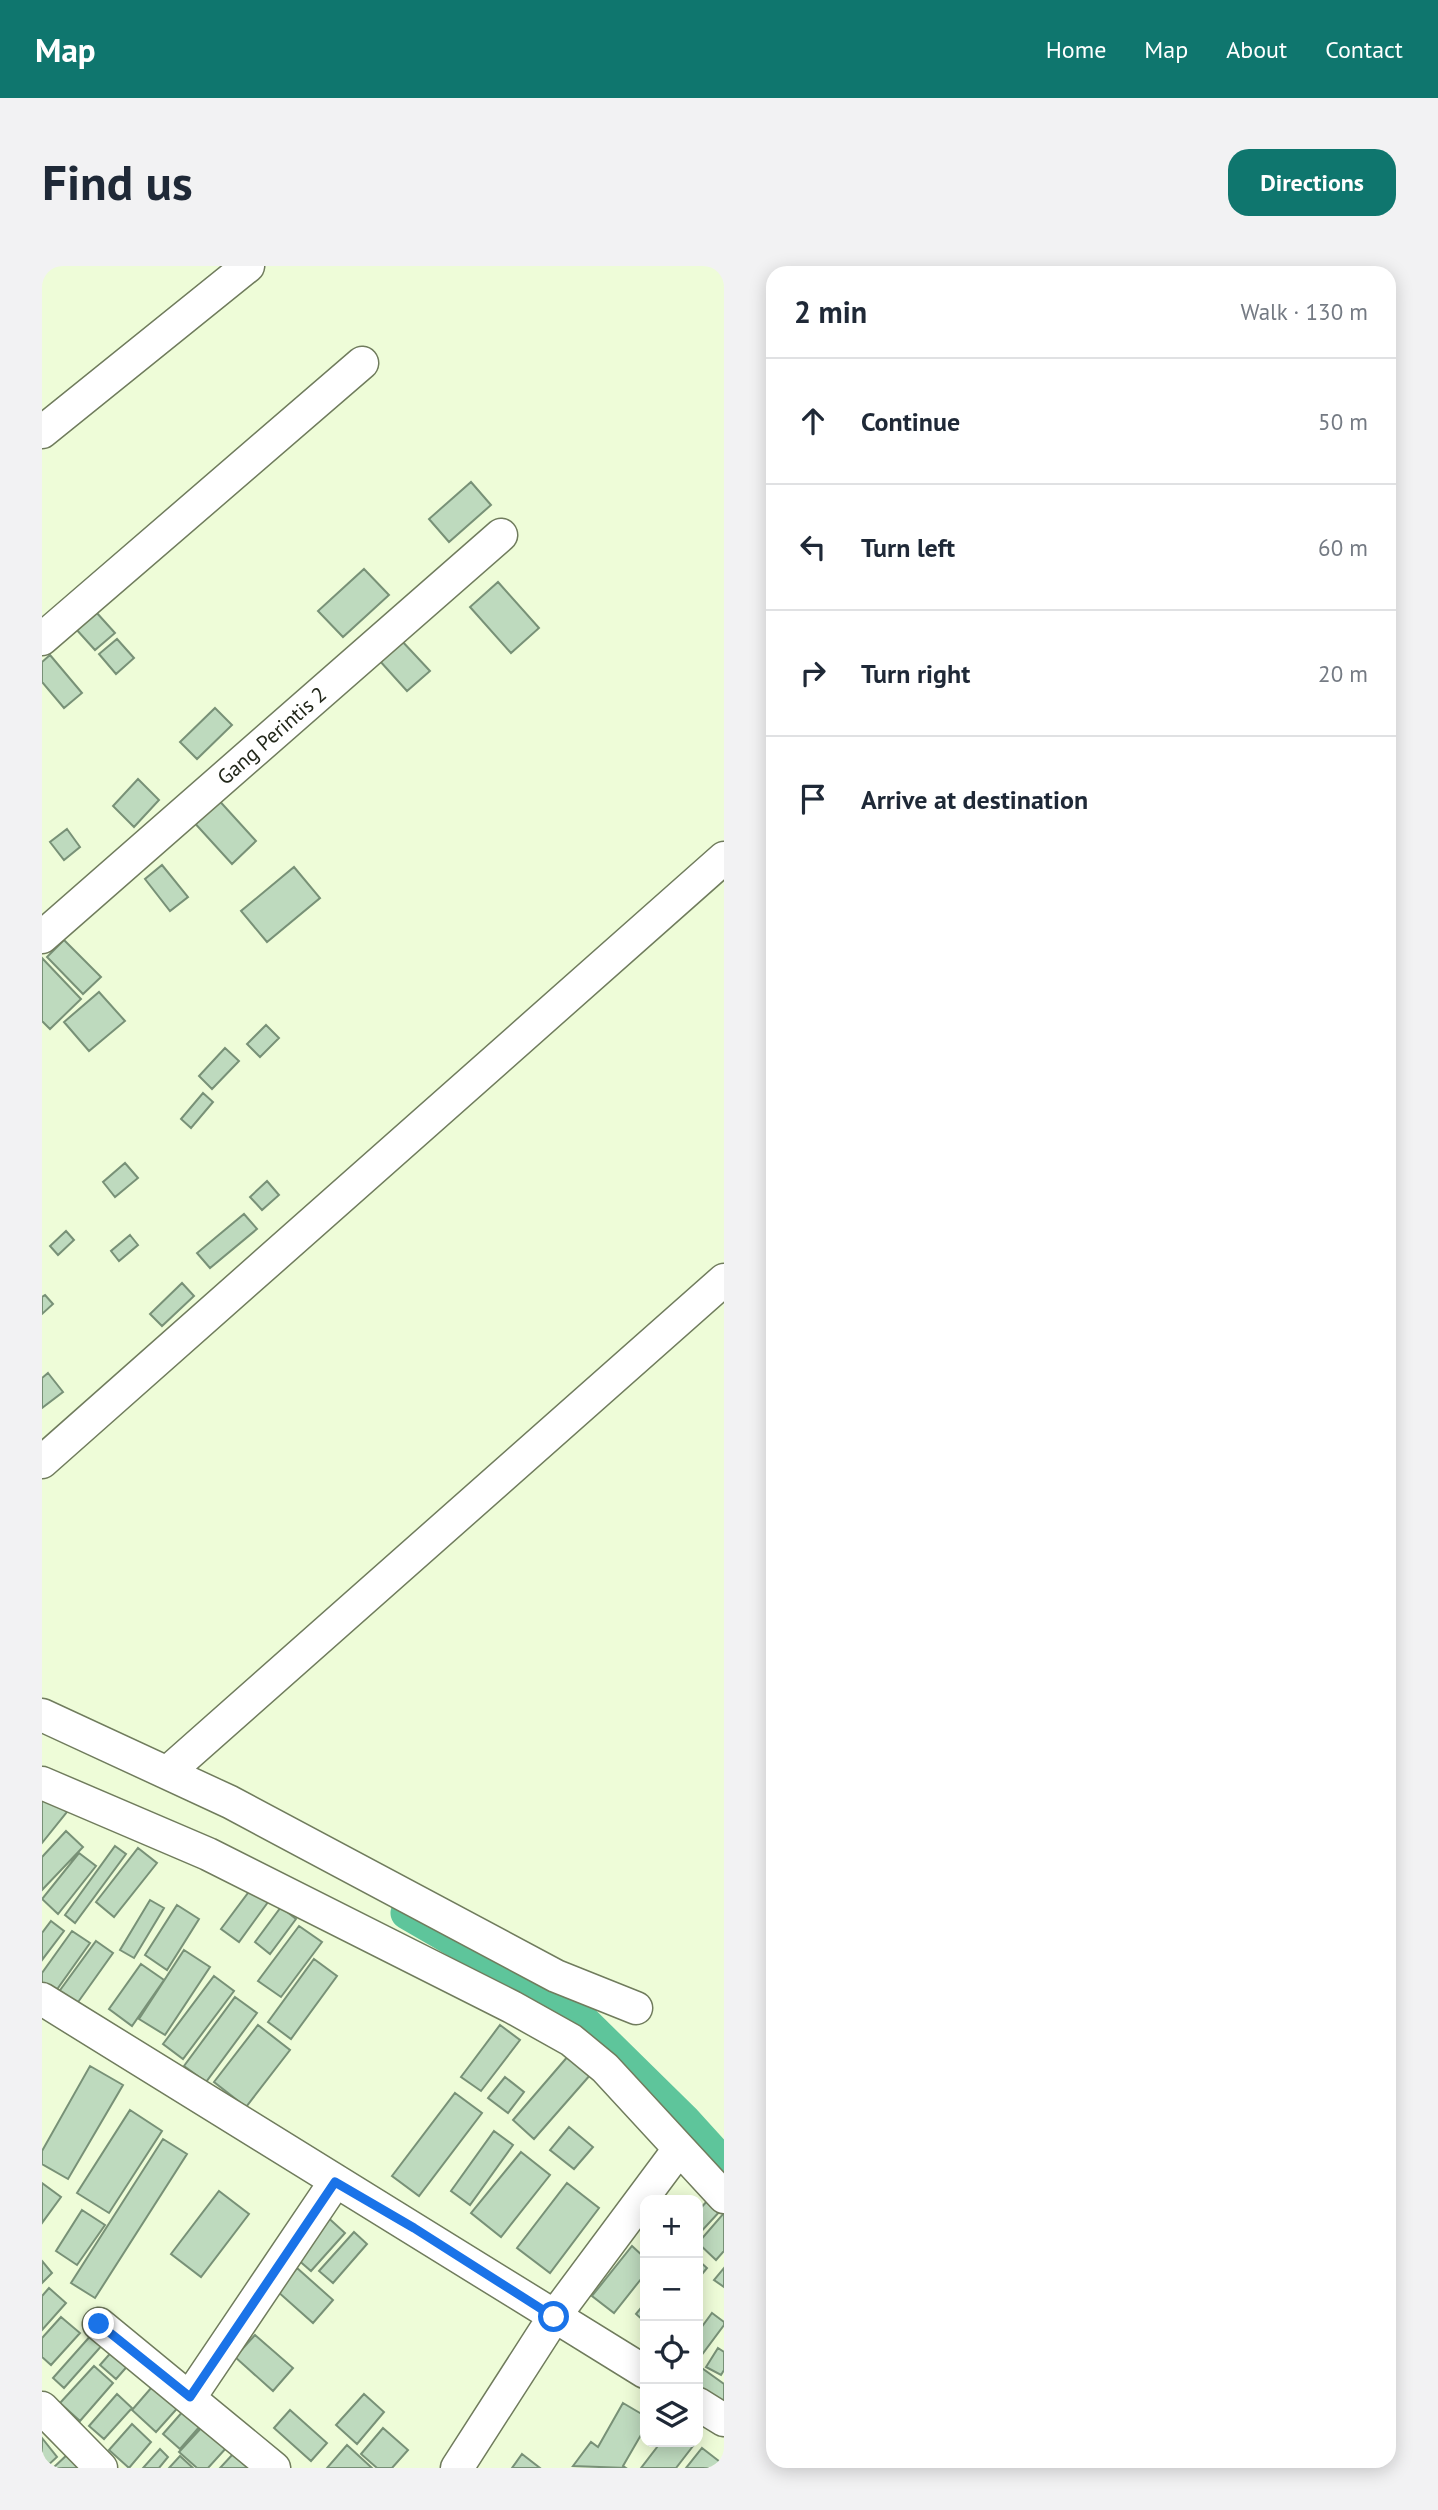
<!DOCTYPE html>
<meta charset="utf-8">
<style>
body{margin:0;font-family:"PT Sans",sans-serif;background:#f2f2f3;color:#1f2937}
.controls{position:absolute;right:21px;bottom:21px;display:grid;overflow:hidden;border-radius:14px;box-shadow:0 4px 18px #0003}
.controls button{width:63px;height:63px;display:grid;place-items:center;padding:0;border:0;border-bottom:2px solid #e0e1e3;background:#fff;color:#1f2937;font:35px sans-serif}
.stop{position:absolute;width:21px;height:21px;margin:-16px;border:5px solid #1a73e8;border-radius:50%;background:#fff}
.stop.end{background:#1a73e8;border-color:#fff;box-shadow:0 2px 7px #0008}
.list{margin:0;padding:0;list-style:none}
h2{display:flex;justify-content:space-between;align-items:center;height:91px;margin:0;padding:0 28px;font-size:30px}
h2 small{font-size:23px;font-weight:400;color:#747a83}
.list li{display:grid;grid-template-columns:46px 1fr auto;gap:21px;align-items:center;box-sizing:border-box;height:126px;padding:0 28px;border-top:2px solid #e0e1e3}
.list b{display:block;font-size:26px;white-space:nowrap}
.list em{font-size:23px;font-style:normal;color:#747a83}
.icon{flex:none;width:38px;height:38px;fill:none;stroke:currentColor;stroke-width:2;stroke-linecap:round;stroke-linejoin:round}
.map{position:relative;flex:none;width:682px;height:2202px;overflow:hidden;border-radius:21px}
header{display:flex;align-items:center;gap:42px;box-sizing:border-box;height:98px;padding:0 35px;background:#0f766e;color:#fff}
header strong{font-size:33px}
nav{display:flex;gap:38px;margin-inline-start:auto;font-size:24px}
.intro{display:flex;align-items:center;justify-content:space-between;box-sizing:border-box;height:168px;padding:0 42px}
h1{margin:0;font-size:49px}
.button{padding:18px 32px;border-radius:21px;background:#0f766e;color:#fff;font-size:24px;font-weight:700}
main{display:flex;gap:42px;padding:0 42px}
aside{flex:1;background:#fff;border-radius:21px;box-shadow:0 4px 18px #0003}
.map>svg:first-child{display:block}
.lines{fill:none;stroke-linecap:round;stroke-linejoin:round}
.canal{stroke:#5ec59b;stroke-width:33}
.building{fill:#bedabe;stroke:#789177;stroke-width:2}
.minor-casing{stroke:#707c5d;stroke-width:35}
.minor{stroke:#fff;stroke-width:32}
.route{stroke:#1a73e8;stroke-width:9}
.labels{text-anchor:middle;stroke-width:5;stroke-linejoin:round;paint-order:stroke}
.street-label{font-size:21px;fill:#22271a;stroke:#fff}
</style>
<header>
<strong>Map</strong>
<nav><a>Home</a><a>Map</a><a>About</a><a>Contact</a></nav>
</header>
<div class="intro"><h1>Find us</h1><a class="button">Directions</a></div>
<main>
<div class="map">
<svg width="682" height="2202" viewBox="0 0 682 2202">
<rect width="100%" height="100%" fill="#eefcd8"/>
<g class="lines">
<path class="canal" d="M365 1647 527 1741 643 1855 682 1898"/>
</g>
<path class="building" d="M429 216 449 239 407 276 387 253Z
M322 303 347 329 301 371 276 345Z
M456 316 497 362 469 387 428 341Z
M54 346 73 367 53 384 34 363Z
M75 373 92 392 74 408 57 388Z
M359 374 388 405 365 425 337 394Z
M8 389 40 427 22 442 0 416V396Z
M173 442 190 459 155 493 138 476Z
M96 513 117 534 92 561 71 540Z
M173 530 214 575 190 598 149 553Z
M25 563 38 581 22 594 8 576Z
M120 599 146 631 128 645 103 613Z
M252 601 278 632 225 676 199 645Z
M22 674 59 711 41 728 5 691Z
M0 692 39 733 8 763 0 755Z
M57 726 83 755 47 785 22 756Z
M224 759 237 772 218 791 205 778Z
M183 782 197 795 170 823 157 810Z
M161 827 171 836 149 862 139 853Z
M83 897 96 912 73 931 61 916Z
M225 915 237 929 220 944 208 931Z
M202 948 215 963 168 1002 155 987Z
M24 965 32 974 16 989 8 980Z
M88 969 96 979 77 995 69 985Z
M140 1017 152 1030 120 1060 108 1048Z
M3 1029 11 1038 0 1048V1031Z
M6 1107 21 1126 0 1142V1112Z
M4 1529 25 1546 0 1577V1534Z
M24 1565 41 1581 0 1624V1591Z
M73 1580 84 1588 33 1657 23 1649Z
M96 1582 115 1597 72 1651 54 1636Z
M37 1587 54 1600 16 1648 0 1633Z
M212 1619 229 1632 197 1676 179 1663Z
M108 1634 122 1642 92 1692 78 1684Z
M135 1639 157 1653 125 1704 103 1689Z
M239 1641 254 1653 228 1688 213 1676Z
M9 1655 22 1665 0 1694V1667Z
M257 1660 280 1676 239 1731 216 1715Z
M30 1665 48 1677 11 1729 0 1721V1707Z
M54 1675 71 1687 34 1739 16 1727Z
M142 1684 168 1701 123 1769 97 1753Z
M272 1693 295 1710 249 1773 226 1756Z
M99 1698 122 1714 90 1760 67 1743Z
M172 1710 192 1725 141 1793 121 1778Z
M193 1731 215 1747 164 1816 142 1800Z
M216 1759 248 1784 204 1841 172 1816Z
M458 1759 478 1774 439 1825 419 1811Z
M527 1789 549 1808 492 1873 471 1854Z
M48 1800 81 1819 26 1913 0 1898V1885Z
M463 1811 482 1826 466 1847 446 1832Z
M413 1827 440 1847 377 1930 350 1910Z
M88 1844 120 1865 67 1947 35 1927Z
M527 1861 551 1881 532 1903 508 1884Z
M452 1865 471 1879 428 1939 409 1925Z
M121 1873 145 1888 53 2032 29 2017Z
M479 1886 508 1909 459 1971 429 1947Z
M0 1917 19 1931 0 1957Z
M525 1917 557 1942 508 2007 475 1982Z
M177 1925 207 1948 159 2011 129 1988Z
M667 1933 679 1944 656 1969V1945Z
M40 1944 63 1959 35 1999 14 1985Z
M281 1947 303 1967 269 2005 247 1986Z
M682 1947V1985L674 1994 656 1977Z
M312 1966 325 1978 291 2017 277 2005Z
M590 1980 603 1992V2008L572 2047 550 2030Z
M656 1994 665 2002 656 2013Z
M0 1995 10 2007 0 2017Z
M255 2002 291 2034 271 2057 235 2025Z
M682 2002V2021L672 2014Z
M7 2022 24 2037 0 2064V2030Z
M603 2037V2056L594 2048Z
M670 2047 682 2056V2059L656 2094V2066Z
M19 2051 38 2067 9 2099 0 2091V2072Z
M51 2067 62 2077 22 2122 11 2112Z
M213 2069 251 2102 231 2125 193 2091Z
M73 2082 89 2096 74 2113 58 2099Z
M676 2082 682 2086V2104L679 2109 664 2101Z
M52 2100 71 2117 38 2155 18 2137Z
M657 2100 682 2118V2138L656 2119Z
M116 2114 140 2137 114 2166 90 2144Z
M75 2128 90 2142 62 2173 47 2160Z
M322 2128 342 2146 315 2178 294 2159Z
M581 2137 603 2150V2162L581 2200 584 2202 531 2200 549 2176 556 2181Z
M142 2144 159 2159 138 2183 121 2168Z
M248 2144 285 2177 269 2195 232 2162Z
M90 2158 109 2176 87 2202 67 2184Z
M161 2160 185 2181 166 2202H155L137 2186Z
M341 2162 366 2184 350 2202H335L319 2188Z
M0 2172 15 2191 3 2202H0Z
M619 2176H645L651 2180 634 2202H599Z
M305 2179 330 2202H285Z
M660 2182 682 2199V2202H644Z
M118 2183 126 2191 117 2202H101Z
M26 2188 40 2202H11Z
M191 2188 206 2202H178Z
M480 2188 498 2202H470Z
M138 2190 151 2202H127Z"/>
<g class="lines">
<g class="minor-casing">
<path id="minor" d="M0 166 206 0
M0 373 320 97
M0 671 459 269
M0 1196 682 592
M0 1449 188 1536 514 1710 594 1742
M126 1506 682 1014
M0 1517 166 1588 470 1741 529 1774 563 1802 682 1931
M0 1733 603 2106
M57 2058 232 2202
M148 2131 293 1916
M656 2138 682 2154
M0 2142 59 2202
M415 2202 512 2051 637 1883"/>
</g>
<use href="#minor" class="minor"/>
</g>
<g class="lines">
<path class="route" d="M57 2058 148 2131 293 1916 372 1962 512 2051"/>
</g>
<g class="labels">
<g class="street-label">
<text transform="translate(230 470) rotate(-41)" y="7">Gang Perintis 2</text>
</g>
</g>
</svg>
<div class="controls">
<button>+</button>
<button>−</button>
<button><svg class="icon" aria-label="locate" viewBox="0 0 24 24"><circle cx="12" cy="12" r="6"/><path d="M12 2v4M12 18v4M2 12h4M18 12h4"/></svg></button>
<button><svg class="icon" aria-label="layers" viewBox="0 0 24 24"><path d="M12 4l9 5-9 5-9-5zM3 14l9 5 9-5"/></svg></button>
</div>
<div class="stop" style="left:512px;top:2051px"></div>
<div class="stop end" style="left:57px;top:2058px"></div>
</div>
<aside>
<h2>2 min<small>Walk · 130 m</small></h2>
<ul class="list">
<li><svg class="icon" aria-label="ahead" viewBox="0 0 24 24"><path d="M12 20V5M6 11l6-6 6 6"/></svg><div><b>Continue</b></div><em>50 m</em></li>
<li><svg class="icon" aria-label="left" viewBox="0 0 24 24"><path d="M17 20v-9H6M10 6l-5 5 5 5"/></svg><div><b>Turn left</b></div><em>60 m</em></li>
<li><svg class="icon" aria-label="right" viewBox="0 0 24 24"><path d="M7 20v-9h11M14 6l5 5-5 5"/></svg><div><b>Turn right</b></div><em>20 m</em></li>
<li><svg class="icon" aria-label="arrive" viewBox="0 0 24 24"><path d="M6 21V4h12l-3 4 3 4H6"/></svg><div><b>Arrive at destination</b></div></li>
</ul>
</aside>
</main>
